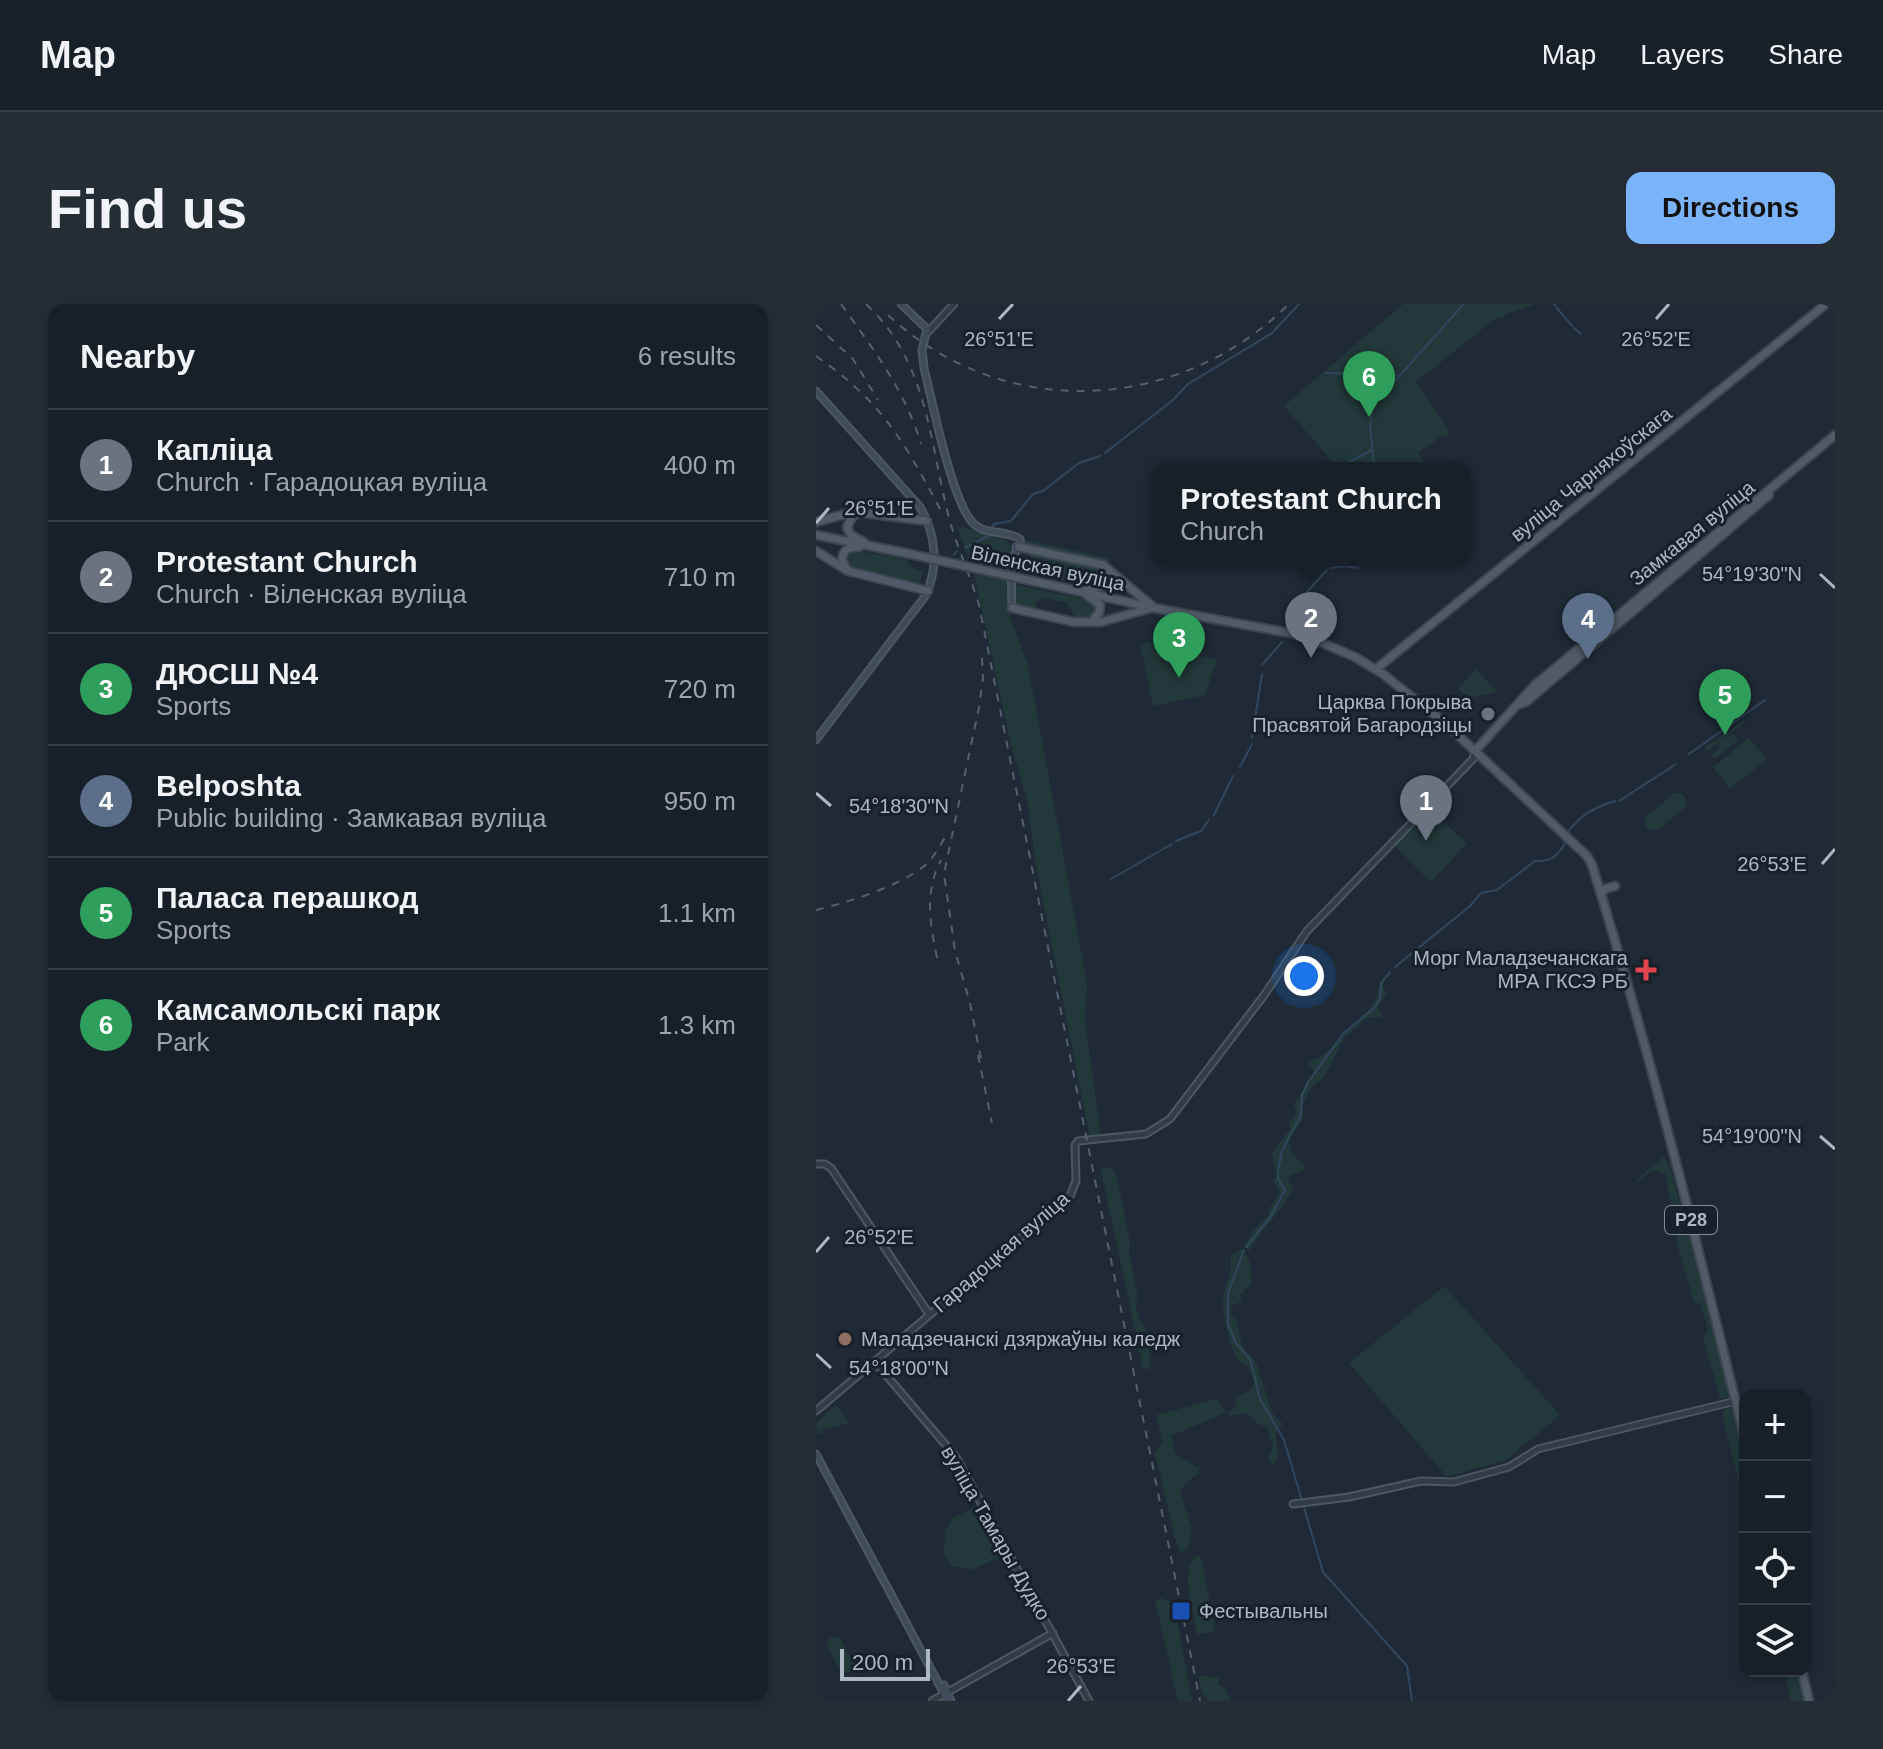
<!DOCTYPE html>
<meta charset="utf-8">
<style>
body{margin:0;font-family:Helvetica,sans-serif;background:#242d34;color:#f1f3f6}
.controls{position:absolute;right:24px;bottom:24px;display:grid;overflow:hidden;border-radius:16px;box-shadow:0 4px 12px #0003}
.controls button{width:72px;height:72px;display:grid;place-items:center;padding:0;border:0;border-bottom:2px solid #363e45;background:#172028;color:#f1f3f6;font:40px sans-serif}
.scale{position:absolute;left:24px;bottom:20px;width:90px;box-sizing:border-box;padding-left:8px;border:4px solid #acb7c4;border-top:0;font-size:22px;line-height:28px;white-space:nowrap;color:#acb7c4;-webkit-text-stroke:6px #18212b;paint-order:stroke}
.you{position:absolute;left:488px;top:672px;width:28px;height:28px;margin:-20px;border:6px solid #fff;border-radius:50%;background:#1a73e8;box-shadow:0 0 0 12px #1a73e833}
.badge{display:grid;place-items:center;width:52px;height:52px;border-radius:50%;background:#7bb3fb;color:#fff;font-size:26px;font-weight:700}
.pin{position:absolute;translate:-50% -66px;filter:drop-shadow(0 2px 4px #0008)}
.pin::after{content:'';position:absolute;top:42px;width:28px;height:24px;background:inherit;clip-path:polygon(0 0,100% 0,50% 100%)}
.popup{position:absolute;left:335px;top:158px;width:320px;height:104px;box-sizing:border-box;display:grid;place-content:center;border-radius:16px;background:#172028;filter:drop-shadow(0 2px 6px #0005);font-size:26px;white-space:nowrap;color:#9ea3a8}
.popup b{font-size:30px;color:#f1f3f6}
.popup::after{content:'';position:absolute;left:50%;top:100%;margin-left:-16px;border:16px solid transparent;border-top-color:#172028}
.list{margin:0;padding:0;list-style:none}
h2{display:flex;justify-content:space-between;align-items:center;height:104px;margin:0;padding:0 32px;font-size:34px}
h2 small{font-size:26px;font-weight:400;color:#9ea3a8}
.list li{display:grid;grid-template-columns:52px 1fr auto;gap:24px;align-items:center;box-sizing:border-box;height:112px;padding:0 32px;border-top:2px solid #363e45}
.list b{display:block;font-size:30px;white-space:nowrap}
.list p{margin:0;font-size:26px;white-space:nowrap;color:#9ea3a8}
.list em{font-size:26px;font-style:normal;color:#9ea3a8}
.icon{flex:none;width:44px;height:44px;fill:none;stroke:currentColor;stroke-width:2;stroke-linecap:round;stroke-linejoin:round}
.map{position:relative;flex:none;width:1019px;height:1397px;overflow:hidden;border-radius:16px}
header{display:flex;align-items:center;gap:48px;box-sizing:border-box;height:112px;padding:0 40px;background:#172028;border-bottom:2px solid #363e45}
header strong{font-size:38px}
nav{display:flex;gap:44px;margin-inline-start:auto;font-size:28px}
.intro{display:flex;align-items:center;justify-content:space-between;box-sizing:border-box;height:192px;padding:0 48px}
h1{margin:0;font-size:56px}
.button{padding:20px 36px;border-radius:16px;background:#7bb3fb;color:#111;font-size:28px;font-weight:700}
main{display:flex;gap:48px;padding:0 48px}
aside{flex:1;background:#172028;border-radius:16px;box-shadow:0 4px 12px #0003}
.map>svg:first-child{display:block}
.green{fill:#223839}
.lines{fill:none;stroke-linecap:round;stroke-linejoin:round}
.stream{stroke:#31475e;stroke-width:2}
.tertiary-casing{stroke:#4d5762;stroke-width:9}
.secondary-casing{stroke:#4d5762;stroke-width:9}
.primary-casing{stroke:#3c4550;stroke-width:11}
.tertiary{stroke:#323c47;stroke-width:5}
.secondary{stroke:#404b5a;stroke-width:5}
.primary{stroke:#505b67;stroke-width:7}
.rail{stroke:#54606e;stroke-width:2;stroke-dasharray:8 8;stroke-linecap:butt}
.primary-bridge-casing{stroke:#3c4550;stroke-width:11;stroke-linecap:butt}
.primary-bridge{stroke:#505b67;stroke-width:7}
.ticks{fill:none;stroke:#acb7c4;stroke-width:3}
.worship-dot{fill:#6b7280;stroke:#18212b;stroke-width:3}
.health-dot{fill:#e0444e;stroke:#18212b;stroke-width:3}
.education-dot{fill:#8d6e63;stroke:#18212b;stroke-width:3}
.transit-dot{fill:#1a4fb4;stroke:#18212b;stroke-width:3}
.labels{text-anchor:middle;stroke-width:6;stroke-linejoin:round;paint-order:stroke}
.shield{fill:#18212b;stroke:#808a96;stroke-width:2}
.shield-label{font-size:18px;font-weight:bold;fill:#acb7c4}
.street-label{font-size:20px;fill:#acb7c4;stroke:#18212b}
.poi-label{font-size:20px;fill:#acb7c4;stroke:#18212b;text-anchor:end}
.ticks-label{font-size:20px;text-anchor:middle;fill:#acb7c4;stroke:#18212b;stroke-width:6;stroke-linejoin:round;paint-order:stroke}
</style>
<header>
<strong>Map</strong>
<nav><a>Map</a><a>Layers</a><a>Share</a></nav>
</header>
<div class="intro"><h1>Find us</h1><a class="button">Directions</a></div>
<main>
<aside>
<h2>Nearby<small>6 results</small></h2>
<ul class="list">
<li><span class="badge" style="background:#6b7280">1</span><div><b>Капліца</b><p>Church · Гарадоцкая вуліца</p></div><em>400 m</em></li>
<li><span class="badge" style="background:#6b7280">2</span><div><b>Protestant Church</b><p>Church · Віленская вуліца</p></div><em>710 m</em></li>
<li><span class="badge" style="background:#2e9e5b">3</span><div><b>ДЮСШ №4</b><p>Sports</p></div><em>720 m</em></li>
<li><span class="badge" style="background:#5c6f8a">4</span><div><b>Belposhta</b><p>Public building · Замкавая вуліца</p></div><em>950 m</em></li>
<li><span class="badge" style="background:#2e9e5b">5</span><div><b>Паласа перашкод</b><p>Sports</p></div><em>1.1 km</em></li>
<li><span class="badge" style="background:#2e9e5b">6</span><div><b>Камсамольскі парк</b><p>Park</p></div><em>1.3 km</em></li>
</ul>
</aside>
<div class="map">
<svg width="1019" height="1397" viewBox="0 0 1019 1397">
<rect width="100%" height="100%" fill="#1f2a36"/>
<path class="green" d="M587 0H719L689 10 687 14H680L600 78 633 126 631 132 624 133 602 149 611 164H522L468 102Z
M141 222 188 234 195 242 191 265 153 257Z
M210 236 293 254 292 261 208 242Z
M38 246 89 255 97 264 107 268 103 281 34 266 28 252Z
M211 246 285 264 289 277 280 282 238 275 210 250Z
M158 270 191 277 194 313 212 361 271 679 269 715 285 834H274L219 556 212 499 196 445Z
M199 281 275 296 282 304 276 315 258 312 251 299 227 294 226 297 221 296 219 305 201 303Z
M330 337 401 356 389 391 337 402 325 343Z
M660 365 682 388 652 394 642 384Z
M927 417 929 419 916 429 922 437 899 455 895 451 904 444 902 441 904 438 891 447 888 444Z
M933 434 951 455 914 485 897 463Z
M858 489C865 488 870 491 871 499L869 503 843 525 833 526 829 521V514Z
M614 506 651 539 615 578 579 542Z
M565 676 568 677 567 684 571 691 562 702 566 713 552 714 528 734 510 770 495 784 487 799 486 817 475 831 473 840 475 849 490 864 474 872 472 877 478 884C465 907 447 924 433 947L429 942 437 926 453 911V905L464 888 457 877 460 872 456 849 475 824 473 819 481 808 478 801 499 768 491 759 506 752 553 706 561 692Z
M847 853C861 867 857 894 870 910L912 1088 910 1094H904L887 1034 892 1026 884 999H878L863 947 850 871 841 866 834 868 822 878 821 876Z
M295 863 301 873 314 939 313 946 322 994 320 1003 325 1019 330 1024 335 1061 331 1066 327 1064 285 866Z
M425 945C435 952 436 968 435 980L424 991 426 997 416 1002 414 1010 420 1015 427 1044 440 1058 457 1110 467 1120 460 1128 462 1152 458 1160 455 1159 452 1154 457 1143 452 1124 441 1119 431 1109 413 1112 412 1109 420 1101V1093L435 1085 438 1080C437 1070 432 1059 421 1056 414 1038 407 1018 407 998 407 980 417 975 414 953Z
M626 984H630L744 1111 690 1156 634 1172H630L533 1059Z
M400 1095 410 1107 407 1110 355 1132 360 1150 383 1164V1169L369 1180 364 1188 376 1225 373 1243 364 1249 358 1230 339 1149 347 1138 340 1111Z
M20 1100 34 1119 6 1126 7 1129 1 1131 0 1119Z
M915 1104 929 1154V1204L907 1115 908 1105Z
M156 1204 184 1253 155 1266 136 1262 128 1251 129 1228 137 1214Z
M384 1251 399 1322 397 1328 381 1330C378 1312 361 1255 384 1251Z
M345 1294 358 1299 376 1397H362L339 1296Z
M20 1333 25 1336 38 1360 33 1369 25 1368 11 1342 14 1334Z
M968 1367H982L989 1397H975Z
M382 1372 403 1373 402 1380 410 1385 414 1397H392L386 1389Z"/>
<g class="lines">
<path class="stream" d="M738 0 739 1
M740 3 756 22
M758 24 765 30
M510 69 581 71
M289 149 357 96 372 80 456 29 483 0
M522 164 556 146
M558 164 554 120 558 100 648 0
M176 223 178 220 195 217 217 190 227 187 263 159 284 152
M149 244 174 231
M138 251 141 247
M515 264 529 262 540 264 548 256
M480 303 482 298 511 266
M446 361 466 338
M436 434 446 370
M873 450 949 396
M424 463 436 440
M803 497 860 460
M398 511 417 472
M752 528C764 511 779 503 799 497
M360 537 385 527 393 516
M295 575 356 540
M579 663 654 602 665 589 681 586 719 557C734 558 742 552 749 539L748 533
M467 845 485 811 486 791 492 778 528 729 559 703 564 694 565 679 574 668
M462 866 466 847
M430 943 455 912 469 886 462 875V869
M428 946 412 989V1020L420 1039 434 1055 444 1095 468 1136 507 1268 591 1362 596 1397"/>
<g class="tertiary-casing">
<path id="tertiary" d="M111 29 138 0
M0 860H9L15 864 113 1010
M59 1058 140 1153 273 1397
M0 1107 254 892 260 877 259 841 262 837 330 830 354 815 449 690 491 627 657 455 659 448
M477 1200 533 1193 605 1177 638 1178 693 1163 722 1145 920 1097
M116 1397 237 1329"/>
</g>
<g class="secondary-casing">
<path id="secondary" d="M85 0 111 25 106 46 108 64C116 96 136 198 157 219 168 231 191 226 204 235L205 241 200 243
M0 87 104 203C120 230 123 262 110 291L0 436
M196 304 195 263 201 243
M0 1150 132 1397
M128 1381 135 1397"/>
</g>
<g class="primary-casing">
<path id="primary" d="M44 208 36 213 31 223 35 231 48 238
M48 209 111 217
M0 218 37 208
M0 231 94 250
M203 243 287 261 336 302
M0 247 32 267 112 287
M31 266 26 256C27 245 33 243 43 243
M235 281 338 304 490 332 539 353 567 370 631 421 771 552 776 561C835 750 882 943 929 1136
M270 286 289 281 292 272 288 263
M271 291 284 301 283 309 275 318
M196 304 258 318H285L335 304
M560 365 1010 0
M704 400 710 398 953 191
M659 447 719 381 1019 131
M785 590 789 585 799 582
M986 1367 993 1397"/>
</g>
<use href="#tertiary" class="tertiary"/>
<use href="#secondary" class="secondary"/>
<use href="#primary" class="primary"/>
<path class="rail" d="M25 0C57 45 89 86 105 140
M50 0C112 58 113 136 133 214 141 243 154 271 163 301L384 1397
M72 11C187 118 362 110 473 0
M0 21 37 55 62 96
M0 52C65 97 88 137 124 205
M166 354 167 374 163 403 128 570 139 647 154 699 166 760
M0 606C30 599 83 582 107 563 117 555 123 544 129 533
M121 654C114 619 108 589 125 556
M162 751 176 819"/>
<g class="primary-bridge-casing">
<path id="primary-bridge" d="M94 250 235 281"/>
</g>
<use href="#primary-bridge" class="primary-bridge"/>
</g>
<path class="ticks" d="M183 15 197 0M840 15 853 0M0 219 13 204M1004 270 1019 284M0 489 15 502M1006 560 1019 545M1004 832 1019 845M0 948 13 933M0 1050 15 1064M252 1397 265 1382"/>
<circle class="worship-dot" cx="672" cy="410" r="8"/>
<path class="health-dot" d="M826 654h8v8h8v8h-8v8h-8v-8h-8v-8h8z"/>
<circle class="education-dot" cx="29" cy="1035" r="8"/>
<rect class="transit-dot" x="355" y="1297" width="20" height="20" rx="4"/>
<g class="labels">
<rect class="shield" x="849" y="902" width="52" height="28" rx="6"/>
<g class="shield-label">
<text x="875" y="922">Р28</text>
</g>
<g class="street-label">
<text transform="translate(775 170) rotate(-39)" y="7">вуліца Чарняхоўскага</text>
<text transform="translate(876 229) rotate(-39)" y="7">Замкавая вуліца</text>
<text transform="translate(232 264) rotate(12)" y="7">Віленская вуліца</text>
<text transform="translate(185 948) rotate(-41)" y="7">Гарадоцкая вуліца</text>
<text transform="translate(180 1229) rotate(60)" y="7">вуліца Тамары Дудко</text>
</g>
<g class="poi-label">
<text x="656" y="405">Царква Покрыва<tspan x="656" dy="23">Прасвятой Багародзіцы</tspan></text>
<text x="812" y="661">Морг Маладзечанскага<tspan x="812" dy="23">МРА ГКСЭ РБ</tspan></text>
<text x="45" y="1042" text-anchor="start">Маладзечанскі дзяржаўны каледж</text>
<text x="383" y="1314" text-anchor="start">Фестывальны</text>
</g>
</g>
<g class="ticks-label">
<text x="183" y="42">26°51'E</text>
<text x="840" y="42">26°52'E</text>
<text x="63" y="211">26°51'E</text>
<text x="936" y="277">54°19'30"N</text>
<text x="83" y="509">54°18'30"N</text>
<text x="956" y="567">26°53'E</text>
<text x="936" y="839">54°19'00"N</text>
<text x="63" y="940">26°52'E</text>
<text x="83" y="1071">54°18'00"N</text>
<text x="265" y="1369">26°53'E</text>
</g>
</svg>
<div class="controls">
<button>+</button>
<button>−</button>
<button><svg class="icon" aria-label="locate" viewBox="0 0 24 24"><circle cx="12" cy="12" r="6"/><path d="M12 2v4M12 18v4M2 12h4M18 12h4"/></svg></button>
<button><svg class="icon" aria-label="layers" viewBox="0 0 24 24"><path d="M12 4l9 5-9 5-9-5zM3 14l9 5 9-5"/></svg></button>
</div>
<div class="scale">200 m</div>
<div class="you"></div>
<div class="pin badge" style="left:610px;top:537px;background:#6b7280">1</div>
<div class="pin badge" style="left:495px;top:354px;background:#6b7280">2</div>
<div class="popup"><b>Protestant Church</b>Church</div>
<div class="pin badge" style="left:363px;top:374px;background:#2e9e5b">3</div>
<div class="pin badge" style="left:772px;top:355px;background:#5c6f8a">4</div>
<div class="pin badge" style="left:909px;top:431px;background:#2e9e5b">5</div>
<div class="pin badge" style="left:553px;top:113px;background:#2e9e5b">6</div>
</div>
</main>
